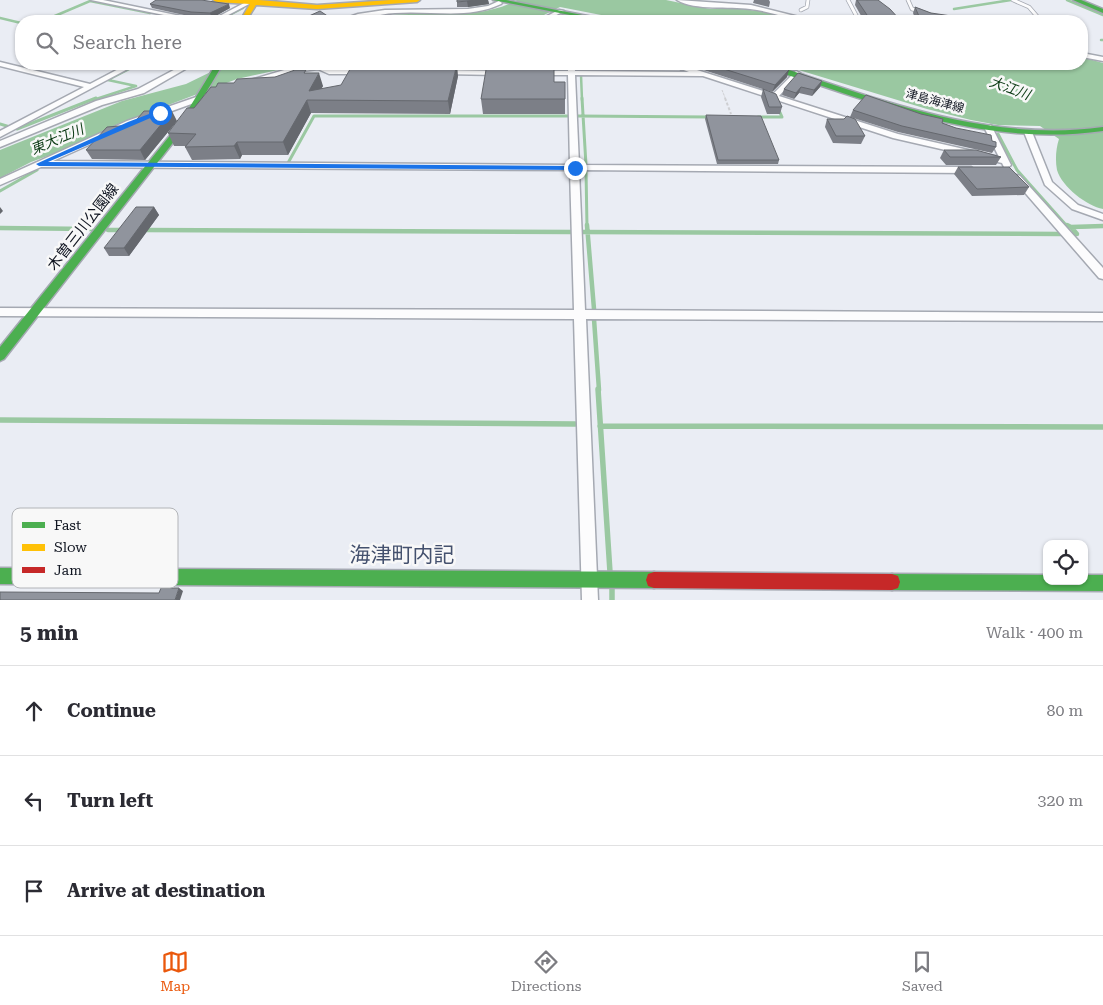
<!DOCTYPE html>
<meta charset="utf-8">
<style>
body{margin:0;font-family:"Roboto Serif","Noto Sans JP",serif;background:#f2f2f3;color:#2b2b33}
.controls{position:absolute;right:15px;bottom:15px;display:grid;overflow:hidden;border-radius:10px;box-shadow:0 1px 4px #0004}
.controls button{width:45px;height:45px;display:grid;place-items:center;padding:0;border:0;border-bottom:1px solid #e1e1e2;background:#fff;color:#2b2b33;font:25px sans-serif}
.stop{position:absolute;width:15px;height:15px;margin:-11px;border:4px solid #1a73e8;border-radius:50%;background:#fff}
.stop.end{background:#1a73e8;border-color:#fff;box-shadow:0 1px 5px #0008}
.list{margin:0;padding:0;list-style:none}
h2{display:flex;justify-content:space-between;align-items:center;height:65px;margin:0;padding:0 20px;font-size:21px}
h2 small{font-size:16px;font-weight:400;color:#7c7c81}
.list li{display:grid;grid-template-columns:32px 1fr auto;gap:15px;align-items:center;box-sizing:border-box;height:90px;padding:0 20px;border-top:1px solid #e1e1e2}
.list b{display:block;font-size:19px;white-space:nowrap}
.list em{font-size:16px;font-style:normal;color:#7c7c81}
.icon{flex:none;width:28px;height:28px;fill:none;stroke:currentColor;stroke-width:2;stroke-linecap:round;stroke-linejoin:round}
.map{position:relative;flex:none;width:1103px;height:600px;overflow:hidden}
.search{position:absolute;background:#fff;box-shadow:0 1px 4px #0004;left:15px;right:15px;top:15px;height:55px;display:flex;align-items:center;gap:12px;box-sizing:border-box;padding:0 18px;border-radius:20px;color:#7c7c81;font-size:19px}
.sheet{height:335px;background:#fff}
nav{display:flex;justify-content:space-around;align-items:center;box-sizing:border-box;height:70px;border-top:1px solid #e1e1e2;background:#fff;font-size:14px;color:#7c7c81}
nav a{display:grid;justify-items:center;gap:2px}
nav .on{color:#ea580c}
.map>svg:first-child{display:block}
.water{fill:#9ac8a1}
.lines{fill:none;stroke-linecap:round;stroke-linejoin:round}
.stream-far3{stroke:#9ac8a1;stroke-width:2.5}
.stream-far2{stroke:#9ac8a1;stroke-width:3}
.stream-far1{stroke:#9ac8a1;stroke-width:4.5}
.stream{stroke:#9ac8a1;stroke-width:5.5}
.lane-casing{stroke:#a5a9b2;stroke-width:4.5}
.street-casing{stroke:#a5a9b2;stroke-width:3}
.fast-casing{stroke:#a5a9b2;stroke-width:3}
.slow-casing{stroke:#a5a9b2;stroke-width:3}
.jam-casing{stroke:#a5a9b2;stroke-width:3}
.path-far1{stroke:#cecfd2;stroke-width:1;stroke-dasharray:2.5 1;stroke-linecap:butt}
.path{stroke:#cecfd2;stroke-width:2;stroke-dasharray:3 2;stroke-linecap:butt}
.lane{stroke:#fcfcfd;stroke-width:3}
.street{fill:#fcfcfd;fill-rule:evenodd}
.fast{fill:#4caf50;fill-rule:evenodd}
.slow{fill:#ffc107;fill-rule:evenodd}
.jam{fill:#c62828;fill-rule:evenodd}
.wall{fill:#7c7f87}
.shaded-wall{fill:#65686e}
.building{fill:#90949d;stroke:#65686e}
.route{fill:#1a73e8}
.labels{text-anchor:middle;stroke-width:5;stroke-linejoin:round;paint-order:stroke}
.far-street-label{font-size:12px;fill:#101521;stroke:#f8f8f8}
.far-water-label{font-size:14px;font-style:italic;fill:#083811;stroke:#f8f8f8}
.street-label{font-size:15px;fill:#101521;stroke:#f8f8f8}
.near-quarter-label{font-size:21px;fill:#44516e;stroke:#f8f8f8}
.key{fill:#f8f8f8;stroke:#b2b4b8;stroke-width:1}
.key-label{font-size:14px;fill:#101521}
</style>
<div class="map">
<svg width="1103" height="600" viewBox="0 0 1103 600">
<rect width="100%" height="100%" fill="#eaedf4"/>
<path class="water" d="M517 0H666L710 9 731 8 768 12 805 21H632L560 7 532 21H359C375 17 392 14 409 14 445 13 484 18 517 0Z
M1082 57 1103 63V209C1087 206 1062 187 1057 170 1055 160 1056 148 1059 139L1040 126 998 125 971 120 927 109 779 64H1082Z
M227 64H306L237 79 118 124 64 150 31 162 0 178V150L122 101 186 84Z"/>
<g class="lines">
<path class="stream-far3" d="M1067 0 1103 15
M358 3 389 0
M954 9 1011 0
M0 18 21 23
M43 21 90 1 150 13
M218 21 243 8
M1101 40H1103
M581 64V71
M342 67 356 66
M581 75 582 100
M93 100 136 86 108 80 139 64"/>
<path class="stream-far2" d="M582 98 586 165
M577 116 710 117
M758 117H782L778 108
M0 124 10 127
M17 129 96 98
M998 134 1017 170 1066 225 1070 227
M288 163 314 116H568
M586 170 587 227
M0 191 37 170
M1081 227 1103 226"/>
<path class="stream-far1" d="M587 225 594 309
M1067 225 1071 227
M0 228 91 229
M108 230H124
M144 230 572 232
M583 232 1062 234
M1072 234H1077L1071 227 1103 226
M594 319 599 390"/>
<path class="stream" d="M598 389 610 572
M0 420 575 424
M600 426 1103 427
M612 589V600"/>
<g class="lane-casing">
<path id="lane" d="M848 0 857 17
M908 0 912 9 920 11
M1013 0 1029 7 1041 21
M801 10 807 7 808 0"/>
</g>
<g class="street-casing">
<path id="street" d="M91 0H103L205 21H193Z
M677 0 751 5 815 21C793 22 772 11 750 9 729 6 696 11 677 0Z
M499 1 502 3 501 4C468 20 430 10 395 13 376 14 356 22 338 21L358 14 385 10 468 9 488 6Z
M246 2 251 3 217 21H210Z
M559 10 564 11 545 21H537Z
M1082 53 1103 57V61L1082 57Z
M0 62 90 84 128 64H137L0 137V131L84 87 0 66Z
M185 64H194L144 93 102 105 0 147V141L96 101 138 89Z
M317 64H343L340 66 326 68 330 70H364L368 72 364 74H329L318 69 294 72 248 84 244 82 291 68Z
M568 64H574L575 71 689 72 668 64H678L773 94 796 71 800 73 779 96 898 134 999 157 984 127 991 125 1011 165 1007 168 1004 167 1002 163 893 138 703 76 575 75 579 165 971 167 975 170 971 173 579 170 585 310 1103 313V321L586 319 598 600H582L574 319 0 316V308L574 310 570 170 41 167 0 185V179L127 121 205 94 209 96 208 98 133 125 53 161 570 165 568 75H540L536 73 540 71H568Z
M439 70 499 71 503 73 499 75 442 74H439Z
M1025 130H1028L1032 132 1052 182 1078 205 1103 214V220L1072 209 1045 185 1024 132Z
M1017 175 1020 176 1103 268V279L1099 278 1014 180V176Z"/>
</g>
<g class="fast-casing">
<path id="fast" d="M493 0H506L613 21H601Z
M1073 0H1081L1103 9V13Z
M216 64H223L186 126 4 359 0 361V347L180 123Z
M761 64H771C878 99 988 143 1103 127V131C1005 145 910 116 819 85 804 79 773 72 761 64Z
M0 568 654 572 660 574 662 580 660 586 654 588 0 584Z
M892 574 1047 575V581H1084V575H1103V591L892 590 886 588 884 582 886 576Z"/>
</g>
<g class="slow-casing">
<path id="slow" d="M213 0H259L317 5 391 0H420L417 2 317 9 256 5 246 21H240L250 4 216 2Z"/>
</g>
<g class="jam-casing">
<path id="jam" d="M654 572 892 574 898 576 900 582 898 588 892 590 654 588 648 586 646 580 648 574Z"/>
</g>
<path class="path-far1" d="M722 90 726 100"/>
<path class="path" d="M725 98 731 114"/>
<use href="#lane" class="lane"/>
<use href="#street" class="street"/>
<use href="#fast" class="fast"/>
<use href="#slow" class="slow"/>
<use href="#jam" class="jam"/>
</g>
<path class="wall" d="M457 0H488L489 4 468 7H457Z
M754 0H769L770 2 769 7 753 3Z
M856 0H878L901 21H864L855 5Z
M150 4 230 8 212 18 193 17 152 8Z
M915 7 931 13 965 21H916L913 13Z
M309 16 332 19 333 21H313L310 20Z
M685 64H769L787 77 772 92Z
M307 73 323 86 321 89 458 76 450 114 311 113 288 155H242L240 159 192 160 185 147 186 146H174L168 133 216 87 275 77Z
M822 81 820 87 812 96 799 93 794 99 782 95 784 89Z
M554 82 565 99V114H483L481 99Z
M763 89 782 107 780 114H767L761 97Z
M853 110 942 123 992 141 996 147 992 153 898 132 850 117Z
M706 115 779 160 778 164H717L705 119Z
M827 119 865 136 861 144 833 143 825 127Z
M177 121 145 160 92 159 86 150 132 125Z
M944 150 1001 157 996 165H946L940 158Z
M958 167 1029 187 1024 195 972 196 954 174Z
M154 207 159 215 129 256H109L104 248Z"/>
<path class="shaded-wall" d="M476 0H488L489 4 468 7 467 1Z
M229 4 230 8 212 18 210 13Z
M332 19 333 21H324Z
M457 64 458 76 450 114 448 101Z
M789 70 787 77 772 92 775 85Z
M319 73 323 86 315 100 309 91Z
M822 81 820 87 812 96 814 90Z
M801 87 799 93 794 99 796 93Z
M307 100 311 113 288 155 283 142Z
M172 111 177 121 145 160 140 150Z
M237 142 242 155 240 159 234 146Z
M0 207 3 211 0 214Z
M154 207 159 215 129 256 124 248Z
M179 588 183 591 180 600H175Z"/>
<path class="building" d="M156 0H201L229 4 210 13 191 12 150 4Z
M457 0H476L467 1 457 2Z
M857 0H878L890 9 901 21H871Z
M915 7 931 13 965 18V21H921Z
M320 11 332 19 324 21H317L309 16Z
M353 64H457L448 101 307 100 283 142H237L234 146 185 147 196 134 168 133 187 108H194L211 87H216L218 83H234L237 79 275 77 295 70H306L304 73H319L309 91 341 85Z
M487 64H554V82H565V99H481Z
M708 64H769L789 70 775 85Z
M798 73 822 81 814 90 801 87 796 93 784 89Z
M763 89 776 94 782 107H769Z
M866 95 921 114 943 119 942 123 956 128 991 135 992 141 996 142V147L902 126 853 110Z
M144 111H172L140 150H86L107 127 132 125Z
M706 115 761 116 779 160H718Z
M847 116 855 119 865 136H836L827 119H844Z
M944 150H976L1001 157H950Z
M958 167H1009L1029 187 977 189Z
M136 207H154L124 248H104Z
M161 588H179L175 600H0V592L159 593Z"/>
<path class="route" d="M157 111 162 113 48 162 575 166 578 168 575 170 39 166 36 164 128 122Z"/>
<g class="labels">
<g class="far-street-label">
<text transform="translate(935 101) rotate(15)" y="4">津島海津線</text>
</g>
<g class="far-water-label">
<text transform="translate(1010 88) rotate(20)" y="5">大江川</text>
<text transform="translate(57 139) rotate(-23)" y="5">東大江川</text>
</g>
<g class="street-label">
<text transform="translate(83 227) rotate(-52)" y="5">木曽三川公園線</text>
</g>
<g class="near-quarter-label">
<text x="402" y="562">海津町内記</text>
</g>
</g>
<rect x="12" y="508" width="166" height="80" rx="8" class="key"/>
<rect x="22" y="522" width="23" height="6" fill="#4caf50"/>
<rect x="22" y="544" width="23" height="7" fill="#ffc107"/>
<rect x="22" y="567" width="23" height="6" fill="#c62828"/>
<g class="key-label">
<text x="54" y="530">Fast</text>
<text x="54" y="552">Slow</text>
<text x="54" y="575">Jam</text>
</g>
</svg>
<div class="controls">
<button><svg class="icon" aria-label="locate" viewBox="0 0 24 24"><circle cx="12" cy="12" r="6"/><path d="M12 2v4M12 18v4M2 12h4M18 12h4"/></svg></button>
</div>
<div class="stop" style="left:160px;top:113px"></div>
<div class="stop end" style="left:575px;top:168px"></div>
<div class="search"><svg class="icon" aria-label="search" viewBox="0 0 24 24"><circle cx="10" cy="10" r="6"/><path d="M15 15l6 6"/></svg>Search here</div>
</div>
<section class="sheet">
<h2>5 min<small>Walk · 400 m</small></h2>
<ul class="list">
<li><svg class="icon" aria-label="ahead" viewBox="0 0 24 24"><path d="M12 20V5M6 11l6-6 6 6"/></svg><div><b>Continue</b></div><em>80 m</em></li>
<li><svg class="icon" aria-label="left" viewBox="0 0 24 24"><path d="M17 20v-9H6M10 6l-5 5 5 5"/></svg><div><b>Turn left</b></div><em>320 m</em></li>
<li><svg class="icon" aria-label="arrive" viewBox="0 0 24 24"><path d="M6 21V4h12l-3 4 3 4H6"/></svg><div><b>Arrive at destination</b></div></li>
</ul>
</section>
<nav>
<a class="on"><svg class="icon" aria-label="map" viewBox="0 0 24 24"><path d="M3 6l6-2 6 2 6-2v14l-6 2-6-2-6 2zM9 4v14M15 6v14"/></svg>Map</a>
<a><svg class="icon" aria-label="directions" viewBox="0 0 24 24"><path d="M12 3l9 9-9 9-9-9zM9 14v-3h6M13 9l2 2-2 2"/></svg>Directions</a>
<a><svg class="icon" aria-label="saved" viewBox="0 0 24 24"><path d="M7 4h10v16l-5-4-5 4z"/></svg>Saved</a>
</nav>
